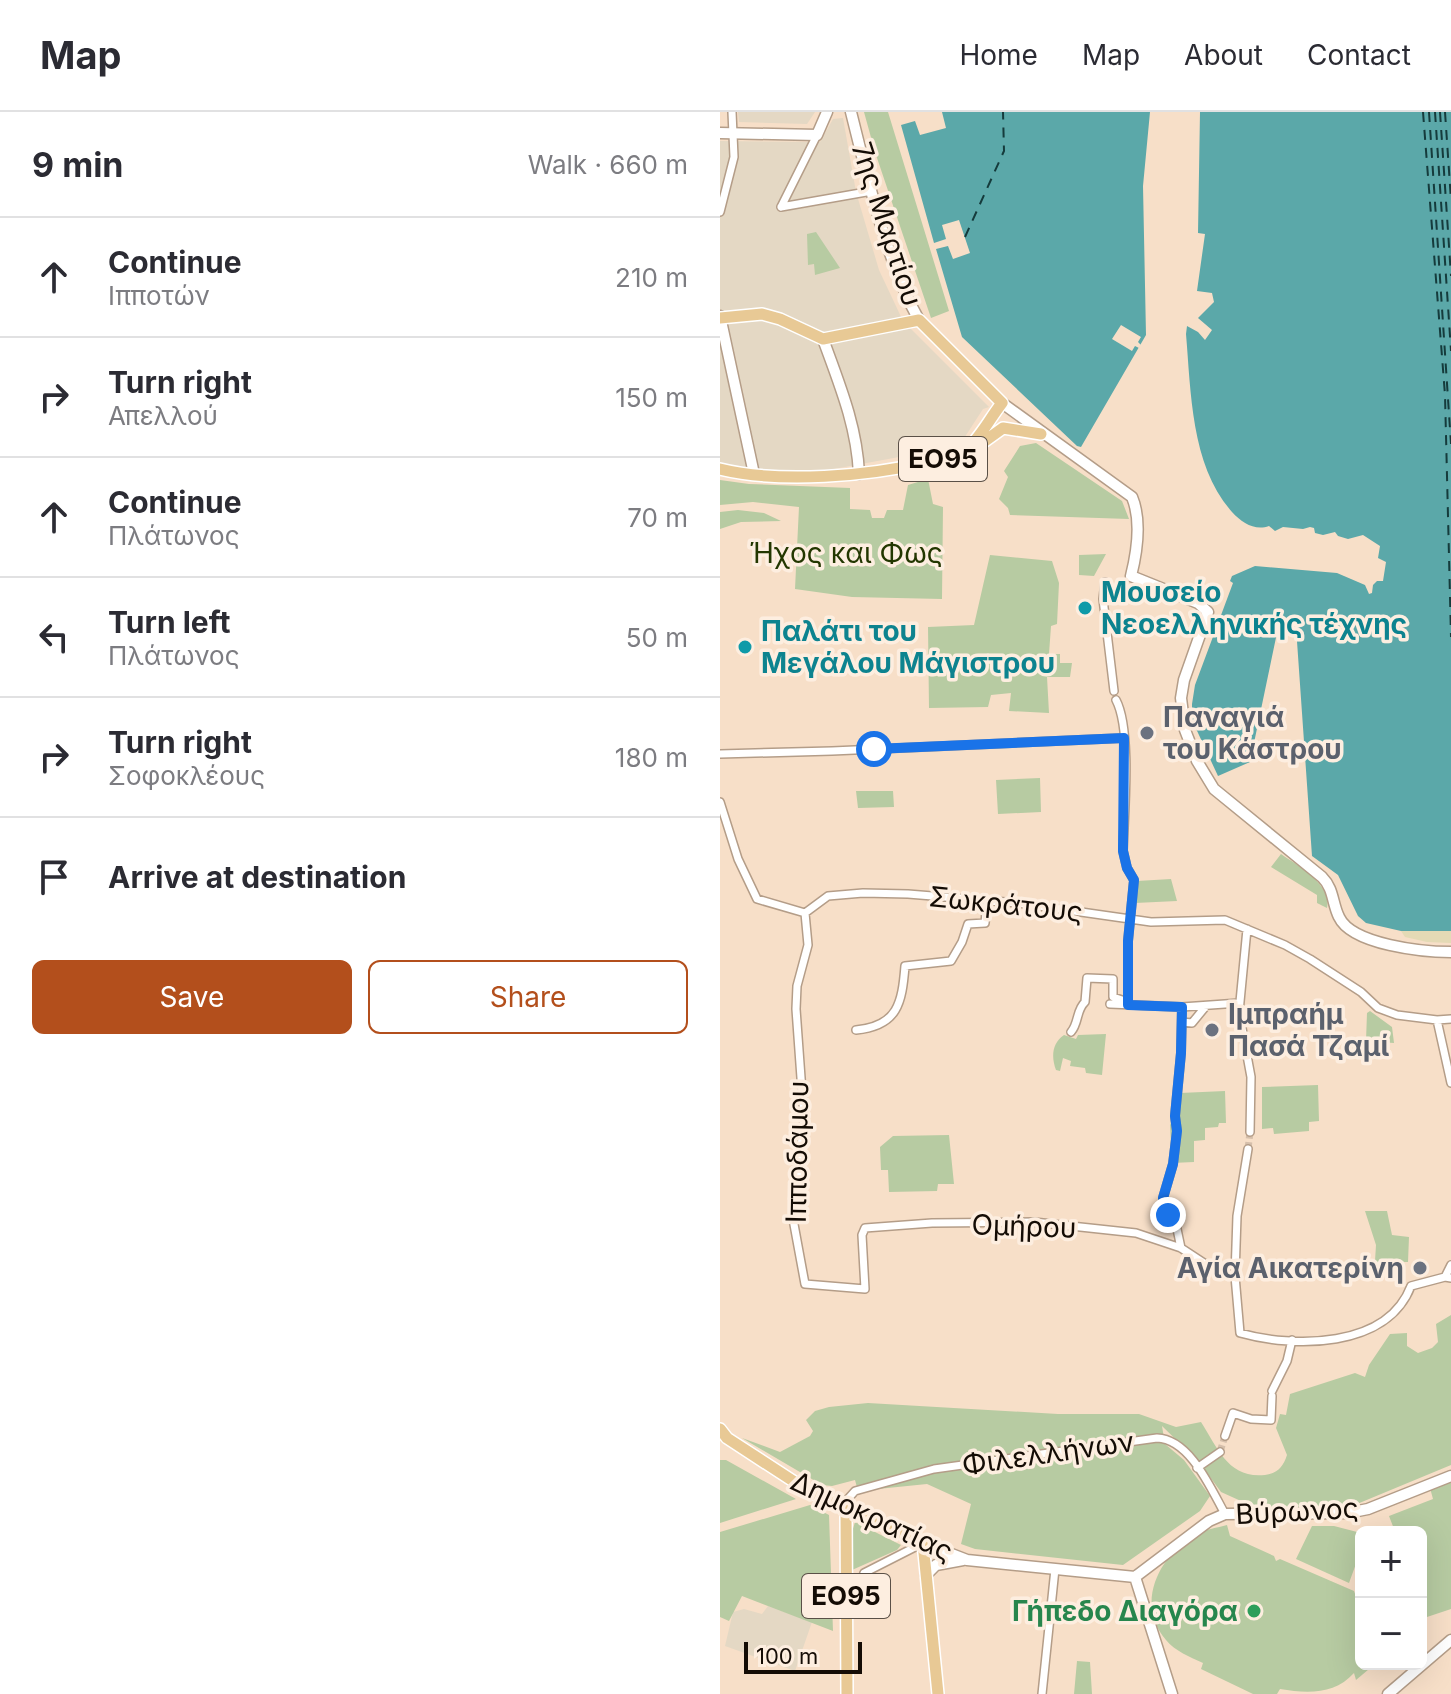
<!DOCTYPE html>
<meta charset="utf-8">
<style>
body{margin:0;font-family:Inter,sans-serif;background:#f7f7f7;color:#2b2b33}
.controls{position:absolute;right:24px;bottom:24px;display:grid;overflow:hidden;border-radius:12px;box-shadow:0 8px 32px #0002}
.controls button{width:72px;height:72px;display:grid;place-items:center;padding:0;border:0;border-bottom:2px solid #e1e1e2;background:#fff;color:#2b2b33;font:40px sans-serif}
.scale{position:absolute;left:24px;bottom:20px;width:118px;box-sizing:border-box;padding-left:8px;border:4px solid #140c05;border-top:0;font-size:22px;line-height:28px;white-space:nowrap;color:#140c05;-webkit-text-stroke:6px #fdeee0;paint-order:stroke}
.stop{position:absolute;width:24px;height:24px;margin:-18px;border:6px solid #1a73e8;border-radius:50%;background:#fff}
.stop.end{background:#1a73e8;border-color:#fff;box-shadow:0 2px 8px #0008}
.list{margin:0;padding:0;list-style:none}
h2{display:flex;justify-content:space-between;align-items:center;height:104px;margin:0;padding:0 32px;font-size:34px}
h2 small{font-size:26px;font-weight:400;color:#7c7c81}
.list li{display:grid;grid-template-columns:52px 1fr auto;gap:24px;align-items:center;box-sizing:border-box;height:120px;padding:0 32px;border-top:2px solid #e1e1e2}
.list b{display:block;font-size:30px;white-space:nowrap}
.list p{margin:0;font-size:26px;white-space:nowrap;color:#7c7c81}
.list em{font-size:26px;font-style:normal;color:#7c7c81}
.actions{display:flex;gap:16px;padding:24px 32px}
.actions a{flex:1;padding:18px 0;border:2px solid #b34f1c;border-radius:12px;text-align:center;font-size:28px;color:#b34f1c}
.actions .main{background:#b34f1c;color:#fff}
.icon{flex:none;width:44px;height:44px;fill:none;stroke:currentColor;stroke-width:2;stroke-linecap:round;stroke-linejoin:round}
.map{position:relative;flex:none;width:731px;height:1582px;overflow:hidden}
header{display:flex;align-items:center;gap:48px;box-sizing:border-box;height:112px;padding:0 40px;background:#fff;border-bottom:2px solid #e1e1e2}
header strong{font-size:38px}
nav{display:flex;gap:44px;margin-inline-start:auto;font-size:28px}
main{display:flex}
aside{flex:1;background:#fff}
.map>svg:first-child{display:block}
.commercial{fill:#e4d8c4}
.green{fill:#b7cba2}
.sand{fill:#e4dab5}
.water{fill:#5ba8a9}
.pier{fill:#f7dfc8}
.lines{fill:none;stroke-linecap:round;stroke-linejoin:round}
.ferry{stroke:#153b3c;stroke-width:2;stroke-dasharray:10 8;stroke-linecap:butt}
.street-tunnel{stroke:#d5bfab;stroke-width:7;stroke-dasharray:7 3.5;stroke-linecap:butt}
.street-casing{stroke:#b49d88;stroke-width:10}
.secondary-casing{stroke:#b49d88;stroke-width:13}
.primary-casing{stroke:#fff;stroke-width:14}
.street{stroke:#fff;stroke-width:7}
.secondary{stroke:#fff;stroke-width:10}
.primary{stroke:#e8c995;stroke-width:11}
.route{stroke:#1a73e8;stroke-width:10}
.culture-dot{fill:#0f9aa8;stroke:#fdeee0;stroke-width:3}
.worship-dot{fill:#6b7280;stroke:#fdeee0;stroke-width:3}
.leisure-dot{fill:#2e9e5b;stroke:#fdeee0;stroke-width:3}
.labels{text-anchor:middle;stroke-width:7;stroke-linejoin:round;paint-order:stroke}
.shield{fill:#fdeee0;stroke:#5a5047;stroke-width:2}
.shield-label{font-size:26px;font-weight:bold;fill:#140c05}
.street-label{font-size:28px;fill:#140c05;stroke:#fdeee0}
.park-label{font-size:28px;fill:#233700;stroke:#fdeee0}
.culture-label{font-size:28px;font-weight:bold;fill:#0d838f;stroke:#fdeee0;text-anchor:start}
.worship-label{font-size:28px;font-weight:bold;fill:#5b616d;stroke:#fdeee0;text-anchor:start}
.leisure-label{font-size:28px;font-weight:bold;fill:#27864d;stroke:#fdeee0;text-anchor:end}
</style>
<header>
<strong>Map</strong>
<nav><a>Home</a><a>Map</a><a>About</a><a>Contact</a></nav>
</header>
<main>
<aside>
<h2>9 min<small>Walk · 660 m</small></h2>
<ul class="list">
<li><svg class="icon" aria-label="ahead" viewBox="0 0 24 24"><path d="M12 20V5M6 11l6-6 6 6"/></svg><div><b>Continue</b><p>Ιπποτών</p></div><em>210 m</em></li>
<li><svg class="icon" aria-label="right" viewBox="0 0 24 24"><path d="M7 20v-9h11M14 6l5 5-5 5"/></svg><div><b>Turn right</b><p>Απελλού</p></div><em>150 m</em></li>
<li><svg class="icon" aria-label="ahead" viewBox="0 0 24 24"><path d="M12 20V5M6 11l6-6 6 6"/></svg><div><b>Continue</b><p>Πλάτωνος</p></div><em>70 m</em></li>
<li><svg class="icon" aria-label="left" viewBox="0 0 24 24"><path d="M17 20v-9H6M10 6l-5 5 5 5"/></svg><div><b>Turn left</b><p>Πλάτωνος</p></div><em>50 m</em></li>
<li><svg class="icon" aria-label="right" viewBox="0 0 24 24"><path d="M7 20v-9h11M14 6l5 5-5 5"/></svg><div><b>Turn right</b><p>Σοφοκλέους</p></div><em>180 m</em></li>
<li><svg class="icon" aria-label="arrive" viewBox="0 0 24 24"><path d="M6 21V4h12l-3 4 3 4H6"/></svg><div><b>Arrive at destination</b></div></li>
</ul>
<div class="actions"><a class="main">Save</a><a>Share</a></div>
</aside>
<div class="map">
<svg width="731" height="1582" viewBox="0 0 731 1582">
<rect width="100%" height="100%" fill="#f7dfc8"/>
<path class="commercial" d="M18 0H95L87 12 19 10Z
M123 6 136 80 159 158 183 209 269 295 263 297 239 334 103 359 32 358 0 352V29L100 30 113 7Z
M48 1494 92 1510 75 1559 5 1534 13 1500 24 1497 42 1502Z"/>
<path class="green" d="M144 0H168L229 199 211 206 155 40Z
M96 120 120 156 95 163 94 152 88 153 87 122Z
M316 331 402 389 409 407 290 403 288 396 279 387 288 365 284 359 300 334Z
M208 367 213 392 223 395 222 487 132 485 75 477 79 395 33 390 0 393V368L29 372 130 376V397L150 398 152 406H164L167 398H183L188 373Z
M18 398 44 401 61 409 21 410 0 417V400Z
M386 442 374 464 359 463V443Z
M270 443 332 449 339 471 337 512 331 514 329 542H340V551H352L350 565H327L329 601 289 599 291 581 271 583 268 595 209 596 208 515 254 513Z
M320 666 321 700 278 702 276 668Z
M136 679H173L174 695 138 696Z
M561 742C578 754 612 772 607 796L597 791V783L551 755Z
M451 767 457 789 415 791 417 769Z
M650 899 672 915 674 931 646 929 647 901Z
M386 922 382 963 366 961 365 956 350 954 351 949 343 946 340 959 336 958C331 945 332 931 344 923L356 927 358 923Z
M598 973 599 1009 589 1010V1019L554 1022 553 1016 542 1017V975Z
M505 979 506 1011H499L498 1015 485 1016V1028L474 1029V1050L452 1051 450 1013 460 992V981Z
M229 1023 234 1072H218L217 1079 169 1080 168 1058H161L160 1035 173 1024Z
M645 1099H667L672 1123 689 1125 688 1150H665V1163L654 1165 656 1133Z
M731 1203V1353L637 1392 596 1397 532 1394 501 1380 479 1350 442 1314 445 1332 464 1348 490 1384 480 1399 403 1453 255 1437 241 1432 251 1392 207 1372 138 1379 135 1368 112 1374 102 1373 22 1326 60 1340 90 1324 93 1319 86 1308 95 1299 109 1295 148 1291 338 1302H419L456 1315 481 1310C498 1337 509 1367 545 1363 558 1361 563 1355 567 1343L556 1316 560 1302 566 1303 570 1282 635 1261 645 1265 649 1253 670 1222 687 1221V1234L698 1241 712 1236 718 1230 716 1212Z
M0 1348H6L76 1387 0 1411Z
M731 1368V1497L701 1507V1494H706L701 1479V1420H665L674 1417 669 1404 713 1387 710 1376Z
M90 1393 109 1403 113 1519 22 1484 9 1509 0 1505V1420Z
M135 1410 181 1433 177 1438 132 1458V1420Z
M507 1413 510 1424 554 1444 556 1449 560 1447 634 1479 641 1499V1552H655L636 1568 634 1561C615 1582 589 1582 560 1577L557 1582H533L481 1557 483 1551C470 1545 455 1539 446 1528 414 1491 440 1442 477 1422 486 1417 497 1416 507 1413Z
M592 1414H614L641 1421V1438L629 1471 576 1447Z
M357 1549 370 1550 372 1582H354Z"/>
<path class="sand" d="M681 819H731V831L707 830 685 825Z"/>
<path class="water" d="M222 0H430L423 74 426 223 361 335 357 334 242 225 216 137 228 134 233 147 250 141 239 108 222 113 226 127 214 131 181 13 195 9 200 23 226 16Z
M480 0H731V819H681L646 811 638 804 618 763 592 744 576 515 558 516 530 650 498 664 472 608V592L475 573 513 471 510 469 512 464 535 454 617 461 645 473 649 482 652 481 653 473 657 469H663L666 450 658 446 660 434 643 423 628 427 618 424 615 420 603 423 595 421 594 416 590 415 583 417 563 415 555 419 549 414C535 419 522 411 512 400 471 354 471 281 466 222L467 214 478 220 485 228 492 218 478 206 494 190 492 181 477 179 485 122 478 121Z"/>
<path class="pier" d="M401 213 421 225 418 230 421 233 419 236 415 234 412 239 392 227Z"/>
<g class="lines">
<path class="ferry" d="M703 0 725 283 731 525
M709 0 731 332
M715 0 731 239
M720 0 731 164
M725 0 731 88
M245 125 284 39 283 0"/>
<path class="street-tunnel" d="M528 1037 530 1020
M500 1340 505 1324"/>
<g class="street-casing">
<path id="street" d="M61 95 152 79
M61 95 97 23
M0 100 14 45 12 0
M385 470 383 487 394 579
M396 588C412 618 404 703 403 739L407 756 414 768 408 829V893
M0 642 112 639 404 626
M0 690 18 747 37 787 85 801
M85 801 88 833 77 874 76 897 84 1007 73 1107 85 1172 145 1177 142 1123 145 1116 212 1111 314 1110 416 1121 461 1136 493 1157 515 1164
M85 801 108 784 143 781 188 782 298 791 431 810 505 808 565 833 590 847 641 880 658 896 677 903 717 908 731 907
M527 817 519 900 531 965 530 1020
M390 892 462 895 519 891
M717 908 731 971
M462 910 472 911 486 894
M136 918C178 914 182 891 185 854L231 849 242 830 248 812 265 811 267 789
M351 920C359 911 356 898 365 890L367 866 393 867V885L402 888
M528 1037 517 1104 515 1164 520 1221C573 1236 667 1237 691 1174L725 1165 731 1166
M461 1136 457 1117 444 1095 443 1086 453 1052 457 1019 455 1004 461 941 462 895
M725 1165 731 1153
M552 1279 567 1249 572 1228
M505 1324 513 1301 531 1307 551 1308 552 1284
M477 1356 500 1340
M126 1396V1389L135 1379 214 1357 437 1326C470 1327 491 1377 505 1402
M143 1464 144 1461 203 1431
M322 1582 335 1457"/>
</g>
<g class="secondary-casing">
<path id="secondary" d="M131 0C147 64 167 152 199 208
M0 21 97 23 107 0
M0 204 34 362
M103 227C119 271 137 314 139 362
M282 291 412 385C422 409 417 440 411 464L478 491 488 500 464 568 461 586 465 618 477 649 494 677 602 765C614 777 612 791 619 805 632 833 704 840 731 840
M203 1431 247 1448 415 1465
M206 1463 216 1453 243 1448
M415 1465 489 1409 505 1402 628 1401 648 1397 731 1364
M415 1465 452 1582
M668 1582 731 1528"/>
</g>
<g class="primary-casing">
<path id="primary" d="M0 206 42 202 60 207 103 227 199 208 282 291C270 306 259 328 244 340 236 347 219 348 209 350 148 364 61 372 0 357
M251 339 283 316 321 322
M0 1317 7 1326 90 1380 203 1431 218 1582
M126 1396 127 1582"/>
</g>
<use href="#street" class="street"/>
<use href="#secondary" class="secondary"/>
<use href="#primary" class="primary"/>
</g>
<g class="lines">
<path class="route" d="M154 637 404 626 403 739 407 756 414 768 408 829V893L462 895 461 941 455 1004 457 1019 453 1052 443 1086 448 1103"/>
</g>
<g class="culture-dot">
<circle cx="365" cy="496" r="8"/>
<circle cx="25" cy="535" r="8"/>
</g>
<g class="worship-dot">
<circle cx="427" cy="621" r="8"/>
<circle cx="492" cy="918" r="8"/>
<circle cx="700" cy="1156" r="8"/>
</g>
<circle class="leisure-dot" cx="534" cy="1499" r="8"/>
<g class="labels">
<g class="shield">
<rect x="179" y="325" width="88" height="44" rx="6"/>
<rect x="82" y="1462" width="88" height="44" rx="6"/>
</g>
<g class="shield-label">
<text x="223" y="356">ΕΟ95</text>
<text x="126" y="1493">ΕΟ95</text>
</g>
<g class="street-label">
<text transform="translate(167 112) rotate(72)" y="10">7ης Μαρτίου</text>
<text transform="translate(286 792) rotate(6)" y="10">Σωκράτους</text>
<text transform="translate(77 1040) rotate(-89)" y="10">Ιπποδάμου</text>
<text transform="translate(304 1114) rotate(2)" y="10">Ομήρου</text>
<text transform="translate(328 1341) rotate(-8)" y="10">Φιλελλήνων</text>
<text transform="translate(577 1399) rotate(-3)" y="10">Βύρωνος</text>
<text transform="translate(152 1404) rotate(25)" y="10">Δημοκρατίας</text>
</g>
<g class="park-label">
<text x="126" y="451">Ήχος και Φως</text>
</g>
<g class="culture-label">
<text x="381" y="490">Μουσείο<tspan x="381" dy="32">Νεοελληνικής τέχνης</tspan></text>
<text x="41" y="529">Παλάτι του<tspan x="41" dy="32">Μεγάλου Μάγιστρου</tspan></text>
</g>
<g class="worship-label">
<text x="443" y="615">Παναγιά<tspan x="443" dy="32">του Κάστρου</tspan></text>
<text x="508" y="912">Ιμπραήμ<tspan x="508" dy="32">Πασά Τζαμί</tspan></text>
<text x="684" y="1166" text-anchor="end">Αγία Αικατερίνη</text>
</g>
<g class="leisure-label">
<text x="518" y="1509">Γήπεδο Διαγόρα</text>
</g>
</g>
</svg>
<div class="controls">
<button>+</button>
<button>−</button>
</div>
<div class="scale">100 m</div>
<div class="stop" style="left:154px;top:637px"></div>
<div class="stop end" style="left:448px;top:1103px"></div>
</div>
</main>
